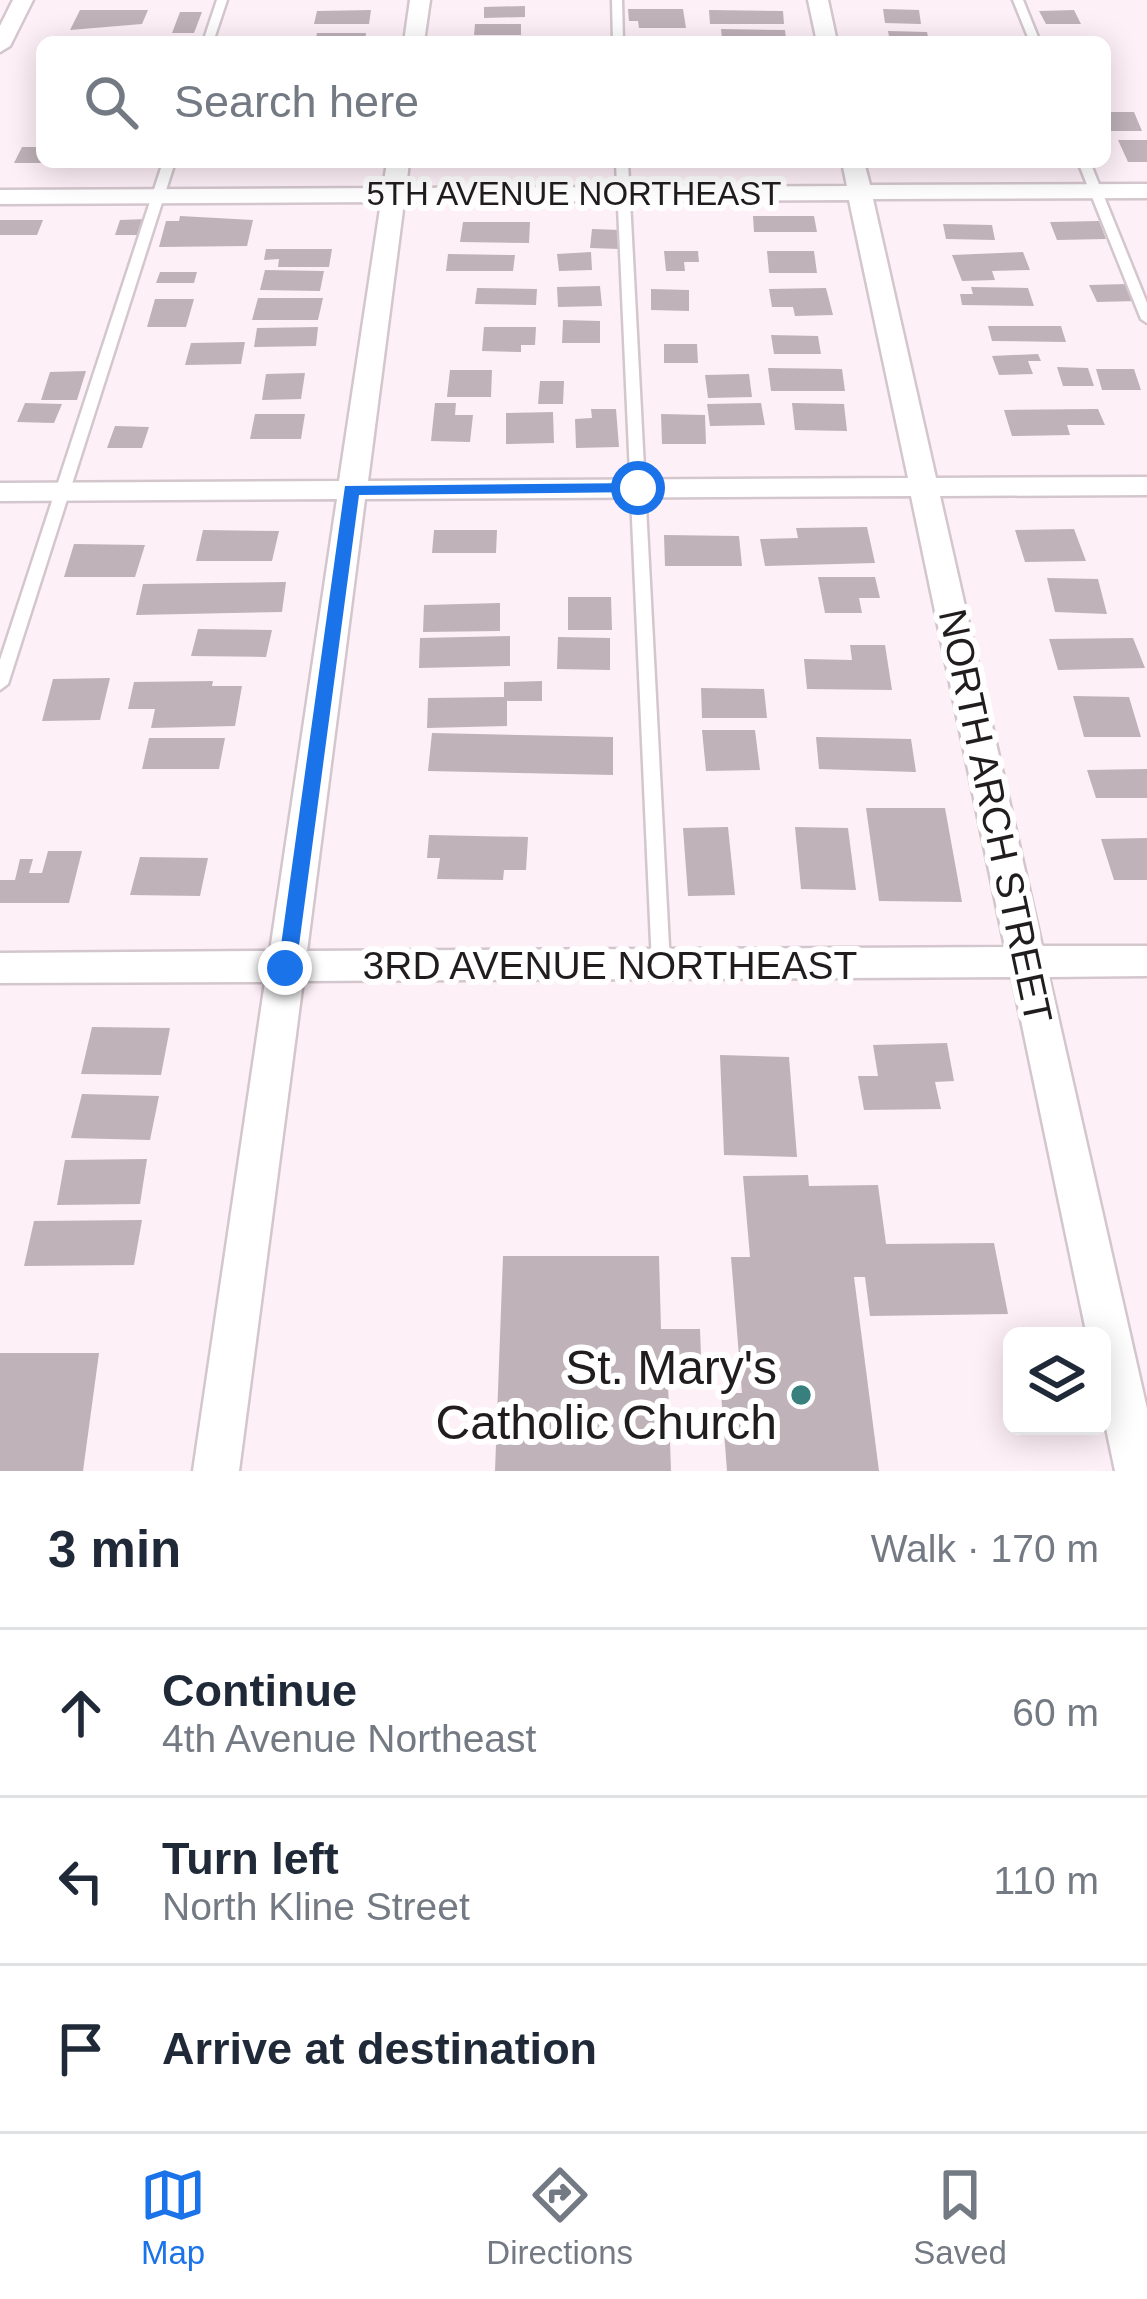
<!DOCTYPE html>
<meta charset="utf-8">
<style>
body{margin:0;font-family:Helvetica,sans-serif;background:#f2f2f3;color:#1f2937}
.controls{position:absolute;right:36px;bottom:36px;display:grid;overflow:hidden;border-radius:18px;box-shadow:0 6px 30px #0003}
.controls button{width:108px;height:108px;display:grid;place-items:center;padding:0;border:0;border-bottom:3px solid #e0e1e3;background:#fff;color:#1f2937;font:60px sans-serif}
.stop{position:absolute;width:36px;height:36px;margin:-27px;border:9px solid #1a73e8;border-radius:50%;background:#fff}
.stop.end{background:#1a73e8;border-color:#fff;box-shadow:0 3px 12px #0008}
.list{margin:0;padding:0;list-style:none}
h2{display:flex;justify-content:space-between;align-items:center;height:156px;margin:0;padding:0 48px;font-size:51px}
h2 small{font-size:39px;font-weight:400;color:#747a83}
.list li{display:grid;grid-template-columns:78px 1fr auto;gap:36px;align-items:center;box-sizing:border-box;height:168px;padding:0 48px;border-top:3px solid #e0e1e3}
.list b{display:block;font-size:45px;white-space:nowrap}
.list p{margin:0;font-size:39px;white-space:nowrap;color:#747a83}
.list em{font-size:39px;font-style:normal;color:#747a83}
.icon{flex:none;width:66px;height:66px;fill:none;stroke:currentColor;stroke-width:2;stroke-linecap:round;stroke-linejoin:round}
.map{position:relative;flex:none;width:1147px;height:1471px;overflow:hidden}
.search{position:absolute;background:#fff;box-shadow:0 6px 30px #0003;left:36px;right:36px;top:36px;height:132px;display:flex;align-items:center;gap:30px;box-sizing:border-box;padding:0 42px;border-radius:18px;color:#747a83;font-size:45px}
.sheet{height:660px;background:#fff}
nav{display:flex;justify-content:space-around;align-items:center;box-sizing:border-box;height:168px;border-top:3px solid #e0e1e3;background:#fff;font-size:33px;color:#747a83}
nav a{display:grid;justify-items:center;gap:6px}
nav .on{color:#1a73e8}
.map>svg:first-child{display:block}
.building{fill:#bfb2b9}
.lines{fill:none;stroke-linecap:round;stroke-linejoin:round}
.lane-casing{stroke:#d3c6cd;stroke-width:5}
.street-casing{stroke:#d3c6cd;stroke-width:5}
.lane{fill:#fff;fill-rule:evenodd}
.street{fill:#fff;fill-rule:evenodd}
.route{fill:#1a73e8}
.poi-dot{fill:#38807d;stroke:#fff;stroke-width:4.5}
.labels{text-anchor:middle;stroke-width:12;stroke-linejoin:round;paint-order:stroke}
.far-street-label{font-size:33px;fill:#211c1e;stroke:#fff}
.street-label{font-size:39px;fill:#211c1e;stroke:#fff}
.near-poi-label{font-size:48px;fill:#211c1e;stroke:#fff;text-anchor:end}
</style>
<div class="map">
<svg width="1147" height="1471" viewBox="0 0 1147 1471">
<rect width="100%" height="100%" fill="#fef0f7"/>
<path class="building" d="M525 6V17L484 18V7Z
M628 9H683L686 28H639L638 21H629Z
M883 9 919 10 921 24 885 23Z
M80 10H148L142 24 70 30Z
M371 10 369 24H314L317 11Z
M709 10 783 11 784 24H710Z
M1074 10 1081 24H1046L1039 11Z
M180 12H202L194 33H172Z
M475 24H521V35H474Z
M721 29 785 30 786 39H722Z
M888 31 927 32 929 42H890Z
M317 33H366L365 42H315Z
M1105 112H1134L1142 131H1107Z
M1118 140H1147V162H1128Z
M22 147H42V163H14Z
M180 216 253 220 247 246 159 247 166 221H179Z
M753 216H814L817 232H754Z
M146 219 142 235H115L120 220Z
M0 220H43L37 235H0Z
M1099 221 1106 239 1057 240 1050 222Z
M463 222H530L529 243 460 242Z
M943 224 992 225 995 240 946 239Z
M592 229 621 230 620 249 590 248Z
M266 249H332L329 267H278L279 259 264 260Z
M664 251H698L699 262H684L685 271H666Z
M767 251H814L817 273H769Z
M591 252 592 270 559 271 557 254Z
M1023 252 1030 270 992 271 995 280 962 281 952 255Z
M448 254 515 255 513 271H446Z
M265 270 324 271 320 291 260 290Z
M160 272H197L194 283H156Z
M1128 284 1137 301 1097 302 1089 285Z
M600 286 602 306 558 307 557 287Z
M971 287 1028 288 1034 306 962 305 960 294H973Z
M477 288 537 289 536 305 475 304Z
M826 288 833 315 795 316 793 307H772L769 289Z
M651 289 689 290V311L651 310Z
M258 298H323L318 320H252Z
M155 299H194L186 327H147Z
M563 320 600 321V343H562Z
M988 326H1061L1066 342 992 341Z
M318 327 316 346 254 347 257 328Z
M484 327H536L535 345H521V352L482 351Z
M771 335 818 336 821 354H774Z
M245 342 241 364 185 365 191 343Z
M664 344H697L698 363H664Z
M1038 354 1041 361H1028L1033 374 999 375 992 356Z
M1057 367 1088 368 1094 386H1063Z
M768 368 842 369 845 391H771Z
M1096 369H1134L1141 390H1102Z
M450 370H492L491 397H447Z
M86 371 77 400H41L50 372Z
M305 373 301 399 262 400 266 374Z
M749 374 752 397 708 398 705 375Z
M540 381H564L563 404H538Z
M25 403 62 404 54 423 17 422Z
M435 403H456L455 415H473L470 442 431 441Z
M761 403 765 425 710 426 707 404Z
M792 403 844 404 847 431 795 430Z
M591 409H616L619 447 576 448 575 419 592 418Z
M1098 409 1105 425H1067L1070 435 1012 436 1004 410Z
M553 412 554 443 506 444V413Z
M255 414H305L301 439H250Z
M661 414 705 415 706 444H662Z
M115 426 149 427 142 448H107Z
M867 527 875 563 765 566 760 539 798 538 796 528Z
M1074 529 1086 561 1025 562 1015 530Z
M203 530 279 531 272 561H196Z
M434 530H497L496 553H432Z
M664 535 739 536 742 566H665Z
M74 544 145 545 135 577H64Z
M818 577H875L880 598H859L862 613H825Z
M1047 578 1098 579 1107 614 1055 612Z
M286 582 282 612 136 615 143 584Z
M568 597H611L612 630H568Z
M500 603V631L423 632 424 605Z
M198 629 272 630 266 657 191 656Z
M510 636V666L419 668 420 638Z
M558 637 610 638V670L557 669Z
M1133 638 1145 668 1058 670 1049 639Z
M850 645H885L892 690 807 689 804 659 852 660Z
M110 678 100 720 42 721 53 679Z
M213 681 212 686H242L235 726 151 728 155 709H128L134 682Z
M542 681V701H507V726L427 728 428 698 504 697V682Z
M701 688 764 689 767 718H702Z
M1073 696 1129 697 1141 737H1084Z
M702 730H755L760 770 706 771Z
M432 733 613 737V775L428 771Z
M816 737 911 739 916 772 819 769Z
M149 738H225L219 769H142Z
M1147 769V798H1096L1087 770Z
M866 808H945L962 902 879 901Z
M728 827 735 895 688 896 683 828Z
M795 827 848 828 856 890 801 889Z
M429 835 528 837 526 870H504L503 880 437 879 440 858H427Z
M1147 838V880H1114L1101 839Z
M48 851H82L69 903H0V880H15L20 859H33L29 873H42Z
M140 857 208 858 200 896 130 895Z
M92 1027 170 1028 161 1075 81 1074Z
M947 1043 954 1081 935 1082 941 1109 864 1110 858 1076H878L873 1045Z
M720 1055 789 1057 797 1157 724 1155Z
M82 1094 159 1096 150 1140 71 1138Z
M147 1159 140 1204 57 1205 65 1160Z
M808 1175 809 1186 878 1185 886 1244 994 1243 1008 1314 870 1316 865 1277H854L879 1471H727L721 1393H742L731 1257H750L743 1176Z
M142 1220 134 1265 24 1266 34 1221Z
M503 1256H659L661 1329H700L702 1383H668L671 1471H495Z
M0 1353H99L83 1471H0Z"/>
<g class="lines">
<g class="lane-casing">
<path id="lane" d="M217 0H227L213 42H203Z
M612 0H622L623 42H613Z
M1013 0H1023L1040 42H1030Z
M163 162H175L8 684 0 690V660Z
M616 162H628L670 965 668 970 661 973 654 970 652 965Z
M1078 162H1090L1147 303V323L1141 319Z"/>
</g>
<g class="street-casing">
<path id="street" d="M13 0H33L10 46 0 52V26Z
M410 0H430L424 42H404Z
M808 0H828L837 42H817Z
M387 162H409L406 188 847 186 842 162H864L870 185 1147 184V198L873 199 936 478 1147 477V495L940 496 1042 946H1147V976L1049 977 1147 1409V1471H1115L1102 1409V1336H1087L1012 977 303 981 239 1471H193L265 982 0 983V953L270 951 337 499 0 501V483L339 481 381 202 0 204V190L383 188ZM849 200 908 478 368 481 404 202ZM911 496 1005 947 307 951 365 499Z"/>
</g>
<use href="#lane" class="lane"/>
<use href="#street" class="street"/>
</g>
<path class="route" d="M638 483 644 492 359 495 296 968 285 977 277 974 345 486Z"/>
<circle class="poi-dot" cx="801" cy="1395" r="12"/>
<g class="labels">
<g class="far-street-label">
<text x="574" y="205">5TH AVENUE NORTHEAST</text>
</g>
<g class="street-label">
<text transform="translate(996 816) rotate(78)" y="14">NORTH ARCH STREET</text>
<text x="610" y="979">3RD AVENUE NORTHEAST</text>
</g>
<g class="near-poi-label">
<text x="777" y="1384">St. Mary's<tspan x="777" dy="55">Catholic Church</tspan></text>
</g>
</g>
</svg>
<div class="controls">
<button><svg class="icon" aria-label="layers" viewBox="0 0 24 24"><path d="M12 4l9 5-9 5-9-5zM3 14l9 5 9-5"/></svg></button>
</div>
<div class="stop" style="left:638px;top:488px"></div>
<div class="stop end" style="left:285px;top:968px"></div>
<div class="search"><svg class="icon" aria-label="search" viewBox="0 0 24 24"><circle cx="10" cy="10" r="6"/><path d="M15 15l6 6"/></svg>Search here</div>
</div>
<section class="sheet">
<h2>3 min<small>Walk · 170 m</small></h2>
<ul class="list">
<li><svg class="icon" aria-label="ahead" viewBox="0 0 24 24"><path d="M12 20V5M6 11l6-6 6 6"/></svg><div><b>Continue</b><p>4th Avenue Northeast</p></div><em>60 m</em></li>
<li><svg class="icon" aria-label="left" viewBox="0 0 24 24"><path d="M17 20v-9H6M10 6l-5 5 5 5"/></svg><div><b>Turn left</b><p>North Kline Street</p></div><em>110 m</em></li>
<li><svg class="icon" aria-label="arrive" viewBox="0 0 24 24"><path d="M6 21V4h12l-3 4 3 4H6"/></svg><div><b>Arrive at destination</b></div></li>
</ul>
</section>
<nav>
<a class="on"><svg class="icon" aria-label="map" viewBox="0 0 24 24"><path d="M3 6l6-2 6 2 6-2v14l-6 2-6-2-6 2zM9 4v14M15 6v14"/></svg>Map</a>
<a><svg class="icon" aria-label="directions" viewBox="0 0 24 24"><path d="M12 3l9 9-9 9-9-9zM9 14v-3h6M13 9l2 2-2 2"/></svg>Directions</a>
<a><svg class="icon" aria-label="saved" viewBox="0 0 24 24"><path d="M7 4h10v16l-5-4-5 4z"/></svg>Saved</a>
</nav>
